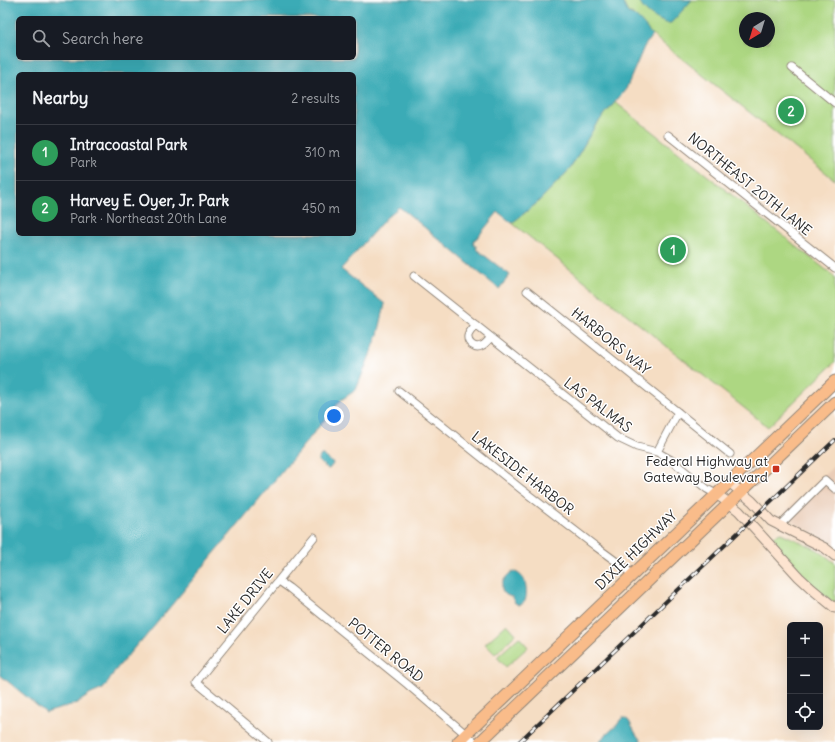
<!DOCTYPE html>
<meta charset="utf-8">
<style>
body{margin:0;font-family:Delius,sans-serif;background:#20242c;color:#f1f3f6}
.controls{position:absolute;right:12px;bottom:12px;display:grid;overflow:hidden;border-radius:6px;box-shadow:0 4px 16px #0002}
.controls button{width:36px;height:36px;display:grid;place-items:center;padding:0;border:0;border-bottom:1px solid #363941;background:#171b24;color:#f1f3f6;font:20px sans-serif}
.compass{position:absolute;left:739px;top:12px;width:36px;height:36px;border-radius:50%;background:#171b24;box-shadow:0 4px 16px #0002;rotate:218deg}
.you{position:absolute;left:334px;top:416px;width:14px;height:14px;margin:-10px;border:3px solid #fff;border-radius:50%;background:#1a73e8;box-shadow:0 0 0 6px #1a73e833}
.badge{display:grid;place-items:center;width:26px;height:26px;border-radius:50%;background:#c8321e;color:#fff;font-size:13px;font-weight:700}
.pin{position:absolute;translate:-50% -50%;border:2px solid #fff;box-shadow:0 1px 4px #0006}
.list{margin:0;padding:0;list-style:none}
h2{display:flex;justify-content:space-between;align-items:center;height:52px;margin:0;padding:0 16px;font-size:17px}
h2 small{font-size:13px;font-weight:400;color:#9ea1a6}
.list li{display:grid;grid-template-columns:26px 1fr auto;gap:12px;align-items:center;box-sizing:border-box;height:56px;padding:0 16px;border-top:1px solid #363941}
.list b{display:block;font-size:15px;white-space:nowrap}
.list p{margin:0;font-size:13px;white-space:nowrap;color:#9ea1a6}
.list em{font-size:13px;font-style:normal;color:#9ea1a6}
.icon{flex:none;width:22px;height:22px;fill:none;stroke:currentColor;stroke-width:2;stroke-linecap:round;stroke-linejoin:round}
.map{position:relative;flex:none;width:835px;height:742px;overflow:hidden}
.search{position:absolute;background:#171b24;box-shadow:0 4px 16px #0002;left:16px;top:16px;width:340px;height:44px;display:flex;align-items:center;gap:10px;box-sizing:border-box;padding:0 14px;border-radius:6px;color:#9ea1a6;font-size:15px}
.panel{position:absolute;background:#171b24;box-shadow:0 4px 16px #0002;left:16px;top:72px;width:340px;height:164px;border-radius:6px}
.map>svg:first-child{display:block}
.built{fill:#eacdb8}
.green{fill:#add782;stroke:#6c8156;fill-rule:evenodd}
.water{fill:#3aabb6;stroke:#326b70;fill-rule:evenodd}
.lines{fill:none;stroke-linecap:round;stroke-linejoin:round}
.minor-casing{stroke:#908477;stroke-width:9}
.secondary-casing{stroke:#908477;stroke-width:11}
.primary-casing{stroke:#908477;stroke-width:13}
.minor{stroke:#fff;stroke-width:7}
.secondary{stroke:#fde4d0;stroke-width:9}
.primary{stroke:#f9bc8a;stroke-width:11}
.rail-casing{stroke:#2b2b2b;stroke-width:4}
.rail{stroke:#fff;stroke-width:2.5;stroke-dasharray:8;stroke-linecap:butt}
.poi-dot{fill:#c8321e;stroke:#fff;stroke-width:1.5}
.labels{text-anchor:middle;stroke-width:3;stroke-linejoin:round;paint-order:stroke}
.street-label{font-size:14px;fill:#2b2b2b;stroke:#fff}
.poi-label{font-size:14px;fill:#2b2b2b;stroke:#fff;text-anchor:end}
</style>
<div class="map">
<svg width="835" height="742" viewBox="0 0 835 742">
<rect width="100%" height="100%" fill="#fff"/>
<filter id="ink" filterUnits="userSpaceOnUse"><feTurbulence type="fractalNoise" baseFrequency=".025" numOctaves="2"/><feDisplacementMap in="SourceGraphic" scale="8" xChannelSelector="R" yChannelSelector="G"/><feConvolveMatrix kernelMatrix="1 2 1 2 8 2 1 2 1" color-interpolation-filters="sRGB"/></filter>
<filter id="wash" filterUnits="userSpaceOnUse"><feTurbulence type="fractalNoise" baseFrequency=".012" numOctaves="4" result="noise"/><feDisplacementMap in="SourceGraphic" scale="16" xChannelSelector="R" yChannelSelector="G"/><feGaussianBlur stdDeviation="0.9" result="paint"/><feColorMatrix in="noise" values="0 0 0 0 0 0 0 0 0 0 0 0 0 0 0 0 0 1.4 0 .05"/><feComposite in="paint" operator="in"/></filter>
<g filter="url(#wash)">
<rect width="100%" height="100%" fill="#f5ddc3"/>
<path class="built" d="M835 465V545L829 540 794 523 783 514Z"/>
<path class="green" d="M620 0H835V180L652 35 632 13H628L623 3ZM745 18H769V42H745Z
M615 102 835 277V362L768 427 512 223 537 203 570 169 595 126Z
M781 533 818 550 835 563V604L810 583 773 543 774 536 778 534Z
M507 624 516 634 495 654 485 644Z
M519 637 528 647 506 667 497 657Z"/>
<path class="water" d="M0 0H620L623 3 628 13C637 14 646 28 652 35L644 47 626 89 595 126 570 169 537 203 512 223 498 212 477 238 474 240 473 243 475 246 477 247 476 249 510 275 499 289 407 213 399 207 386 218 341 269 385 304 378 335 356 390 341 400 142 641H140L114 672 109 681 103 689 91 694 77 703 46 713 0 675ZM18 18H354V58H18ZM18 74H354V234H18Z
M638 0H692L671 23H666C658 20 649 15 643 8 641 5 640 3 638 0Z
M321 455H323L333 463V464L329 469H328L318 461V459Z
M513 571C517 572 521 575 523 578 527 583 527 596 525 601 523 604 522 604 519 605L515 603 512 597C495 593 502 578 513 571Z
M622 718H625L629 721 636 734 642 742H598L618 724 620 720Z"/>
</g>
<g filter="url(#ink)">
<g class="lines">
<g class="minor-casing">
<path id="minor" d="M792 68 835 103
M668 135 835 268
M414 276 618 438 637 447 657 452 671 460 707 489 716 494
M527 291 730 454
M476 325C473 328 469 332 468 336 467 343 475 349 481 346 485 345 488 341 491 337
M399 391 521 489 595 546 625 568 632 575
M657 452 678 412
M779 526 825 480 835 489
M279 581 289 588 407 684 475 742
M268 742 196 682 314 537"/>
</g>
<g class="secondary-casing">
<path id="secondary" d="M729 482 752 501 771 521 825 548 835 556
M716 494 729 503 739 511 799 577 812 589 835 608"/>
</g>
<g class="primary-casing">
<path id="primary" d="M458 742 835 381
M480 742 835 402"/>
</g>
<use href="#minor" class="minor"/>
<use href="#secondary" class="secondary"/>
<use href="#primary" class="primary"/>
<g class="rail-casing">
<path id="rail" d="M519 742 835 440"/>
</g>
<use href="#rail" class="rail"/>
</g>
</g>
<rect class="poi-dot" x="772" y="465" width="8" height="8" rx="2"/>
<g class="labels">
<g class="street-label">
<text transform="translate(750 184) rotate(39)" y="5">NORTHEAST 20TH LANE</text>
<text transform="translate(611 341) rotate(39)" y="5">HARBORS WAY</text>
<text transform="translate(598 405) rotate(37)" y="5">LAS PALMAS</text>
<text transform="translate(523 473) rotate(38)" y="5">LAKESIDE HARBOR</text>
<text transform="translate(636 550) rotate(-44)" y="5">DIXIE HIGHWAY</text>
<text transform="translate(245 601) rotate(-51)" y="5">LAKE DRIVE</text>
<text transform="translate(386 650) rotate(39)" y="5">POTTER ROAD</text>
</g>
<g class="poi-label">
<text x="768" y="466">Federal Highway at<tspan x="768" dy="16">Gateway Boulevard</tspan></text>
</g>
</g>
</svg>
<div class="controls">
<button>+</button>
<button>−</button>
<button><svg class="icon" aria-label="locate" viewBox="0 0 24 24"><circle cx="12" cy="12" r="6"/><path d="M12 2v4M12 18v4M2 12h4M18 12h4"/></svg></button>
</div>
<svg class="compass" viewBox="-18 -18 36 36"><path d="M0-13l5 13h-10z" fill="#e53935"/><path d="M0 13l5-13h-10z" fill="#9ea1a6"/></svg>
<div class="you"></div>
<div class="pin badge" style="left:673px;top:250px;background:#2e9e5b">1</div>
<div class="pin badge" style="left:791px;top:111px;background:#2e9e5b">2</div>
<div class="search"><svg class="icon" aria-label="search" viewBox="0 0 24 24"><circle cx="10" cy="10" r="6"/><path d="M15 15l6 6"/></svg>Search here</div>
<section class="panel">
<h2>Nearby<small>2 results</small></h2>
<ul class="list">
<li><span class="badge" style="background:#2e9e5b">1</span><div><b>Intracoastal Park</b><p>Park</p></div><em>310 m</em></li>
<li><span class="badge" style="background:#2e9e5b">2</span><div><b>Harvey E. Oyer, Jr. Park</b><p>Park · Northeast 20th Lane</p></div><em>450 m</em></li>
</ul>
</section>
</div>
